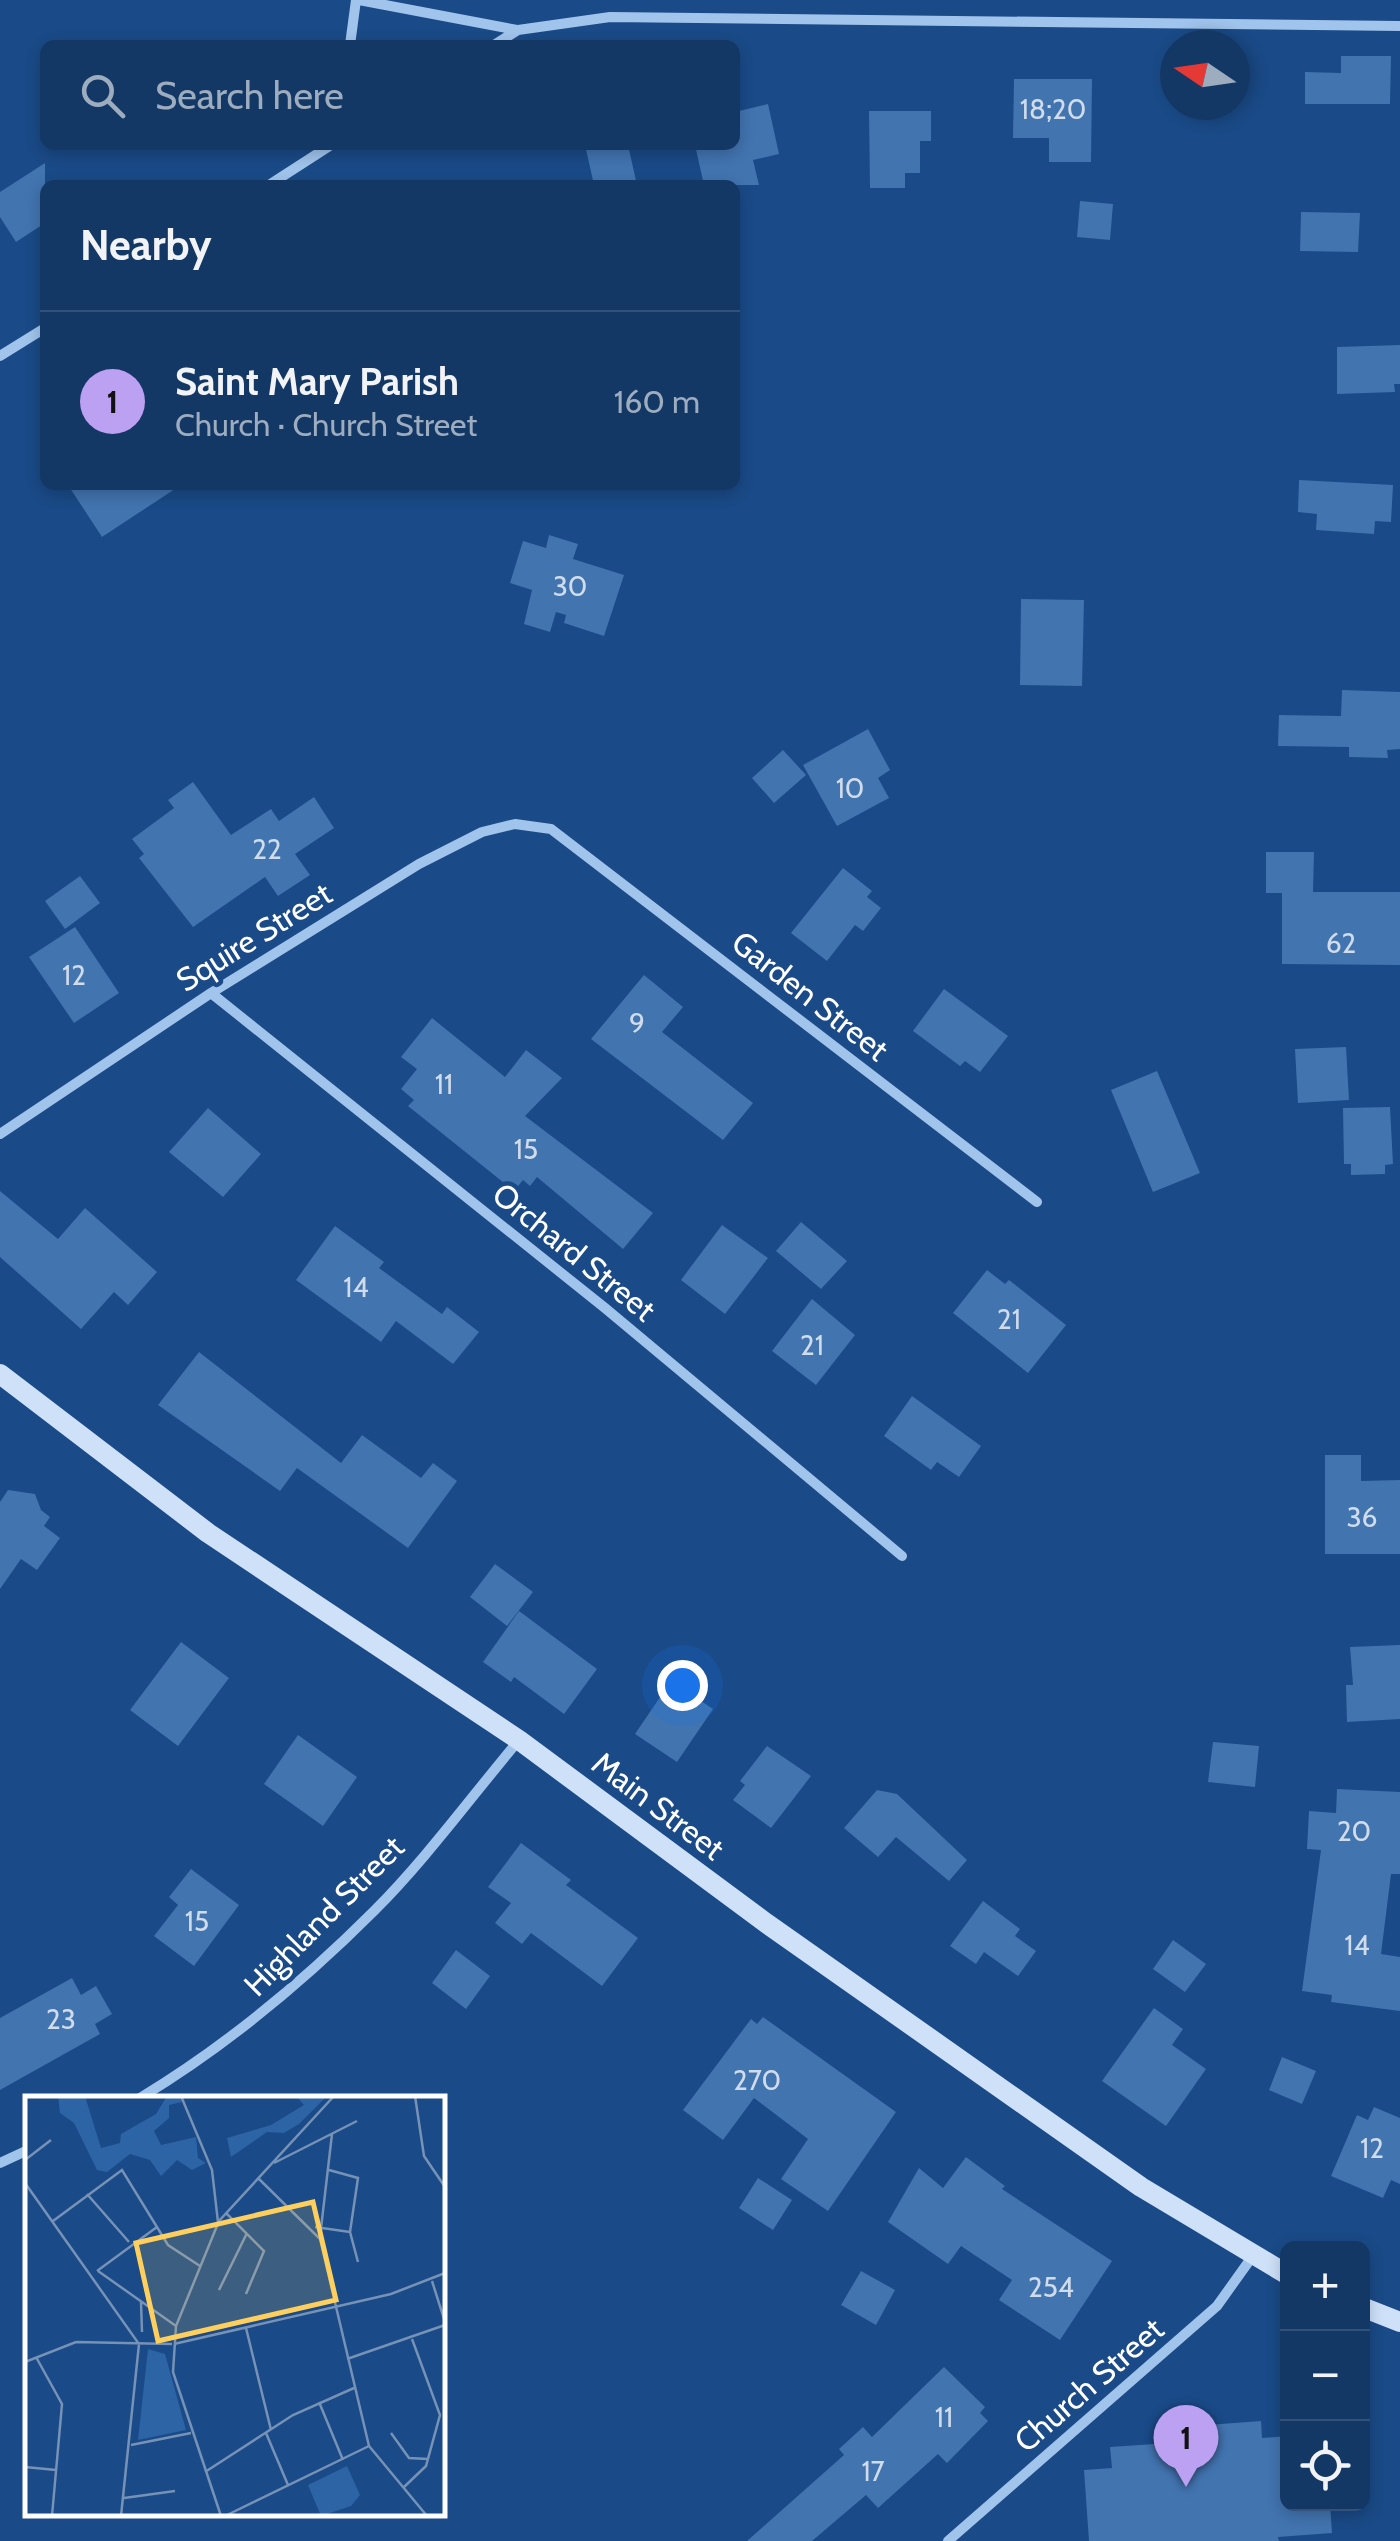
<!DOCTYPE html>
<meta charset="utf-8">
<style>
body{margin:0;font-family:Cabin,sans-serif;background:#21436e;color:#f1f3f6}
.controls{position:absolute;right:30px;bottom:30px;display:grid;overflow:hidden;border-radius:15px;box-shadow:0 5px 15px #0003}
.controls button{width:90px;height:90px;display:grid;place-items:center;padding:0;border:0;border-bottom:2px solid #335279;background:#143865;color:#f1f3f6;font:50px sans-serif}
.compass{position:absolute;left:1160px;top:30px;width:90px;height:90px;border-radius:50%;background:#143865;box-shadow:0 5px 15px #0003;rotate:283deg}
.you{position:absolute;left:682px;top:1685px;width:35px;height:35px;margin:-25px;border:8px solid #fff;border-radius:50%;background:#1a73e8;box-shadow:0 0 0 15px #1a73e833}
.badge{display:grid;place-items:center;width:65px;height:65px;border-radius:50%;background:#bca0f2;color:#111;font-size:32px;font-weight:700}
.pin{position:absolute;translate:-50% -82px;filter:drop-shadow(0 2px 5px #0008)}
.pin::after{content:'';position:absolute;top:52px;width:35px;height:30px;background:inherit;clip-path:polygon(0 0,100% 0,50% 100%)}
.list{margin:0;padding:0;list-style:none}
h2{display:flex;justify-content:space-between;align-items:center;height:130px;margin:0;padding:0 40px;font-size:42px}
h2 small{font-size:32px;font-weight:400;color:#9dacbf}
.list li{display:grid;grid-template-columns:65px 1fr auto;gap:30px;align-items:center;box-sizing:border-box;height:180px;padding:0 40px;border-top:2px solid #335279}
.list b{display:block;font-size:38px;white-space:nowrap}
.list p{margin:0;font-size:32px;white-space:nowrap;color:#9dacbf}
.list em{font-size:32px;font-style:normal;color:#9dacbf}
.icon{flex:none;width:55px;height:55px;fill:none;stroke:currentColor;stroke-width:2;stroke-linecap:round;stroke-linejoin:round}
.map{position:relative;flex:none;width:1400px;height:2541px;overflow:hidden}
.search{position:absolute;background:#143865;box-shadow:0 5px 15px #0003;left:40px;top:40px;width:700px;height:110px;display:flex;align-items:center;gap:25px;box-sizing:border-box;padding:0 35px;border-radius:15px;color:#9dacbf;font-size:38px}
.panel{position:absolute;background:#143865;box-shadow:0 5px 15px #0003;left:40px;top:180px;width:700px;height:310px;border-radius:15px}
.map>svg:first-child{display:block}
.building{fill:#4274b0}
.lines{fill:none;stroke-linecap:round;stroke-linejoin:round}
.minor{stroke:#a1c4ec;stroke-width:10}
.secondary{stroke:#cee1f9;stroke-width:20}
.labels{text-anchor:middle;stroke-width:9;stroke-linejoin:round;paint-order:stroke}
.number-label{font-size:28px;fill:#d0dceb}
.street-label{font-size:32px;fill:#fff;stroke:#1a4a87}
.inset-road{fill:none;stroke:#7692b7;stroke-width:2.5}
.view{fill:#ffcf5d;fill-opacity:0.15;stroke:#ffcf5d;stroke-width:5}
.inset-edge{fill:none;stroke:#fff;stroke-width:5}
</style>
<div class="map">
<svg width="1400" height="2541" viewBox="0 0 1400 2541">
<rect width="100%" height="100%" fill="#1a4a87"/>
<path class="building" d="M1341 56H1391L1390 104H1305V72L1341 73Z
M1014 79H1092L1091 162H1049V138H1013Z
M768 104 779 154 753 160 759 185H704L695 145H735V112Z
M869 111H931V141H920V173H905V188H870Z
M585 145H628L637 185H594Z
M45 163V223L16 242 0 217V192Z
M1080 201 1113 204 1110 240 1077 237Z
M1301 212 1360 213 1358 252 1300 251Z
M1400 345V384H1394L1395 392 1337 394V347Z
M1299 480 1393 485 1391 522 1375 521 1374 534 1316 530 1317 514 1298 512Z
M68 485H181L102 537Z
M549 535 578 544 573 559 624 575 604 636 564 623 566 615 556 612 550 632 524 624 532 590 510 583 523 541 546 548Z
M1021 599 1084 600 1082 686 1020 685Z
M1342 690 1400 692V749L1387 750 1388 758 1349 757V747L1278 746 1279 715 1341 716Z
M868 729 890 770 878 778 889 798 837 826 803 765Z
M783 750 806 775 774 803 752 778Z
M193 782 231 835 271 809 279 821 314 797 334 828 295 854 310 875 278 896 265 877 193 927 139 858 144 854 132 839 174 808 168 800Z
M1266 852H1314L1313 892H1400V965L1282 964V893H1266Z
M843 868 872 891 867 897 881 908 863 931 855 925 827 961 791 933Z
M80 876 100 903 65 929 45 901Z
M75 927 119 993 74 1023 29 957Z
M644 975 683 1007 662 1032 753 1103 723 1140 591 1039Z
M944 989 1008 1036 980 1072 965 1061 960 1066 913 1031Z
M432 1018 505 1077 526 1050 562 1078 525 1116 653 1213 623 1249 537 1177 530 1186 523 1180 514 1191 408 1106 414 1100 401 1089 417 1069 401 1057Z
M1346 1047 1349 1100 1298 1103 1295 1049Z
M1157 1071 1200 1173 1153 1192 1111 1090Z
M1390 1107 1393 1164 1385 1165V1174L1351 1175V1164H1344L1343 1108Z
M208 1108 261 1154 223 1197 169 1152Z
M0 1191 58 1239 85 1208 157 1272 128 1305 114 1292 81 1329 0 1257Z
M801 1222 847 1261 821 1289 776 1251Z
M722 1225 768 1258 725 1314 681 1280Z
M335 1226 384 1262 379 1268 442 1314 447 1307 479 1332 453 1364 396 1321 381 1342 296 1280Z
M987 1270 1005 1284 1009 1280 1066 1325 1028 1373 953 1313Z
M812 1299 855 1335 816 1385 772 1351Z
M199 1352 341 1463 362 1435 421 1478 433 1463 457 1481 408 1548 297 1468 280 1491 158 1405Z
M912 1396 981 1446 959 1477 937 1462 931 1470 884 1436Z
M1325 1455H1361V1481L1400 1480V1554H1325Z
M8 1490 35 1494 41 1510 50 1517 44 1526 60 1538 37 1570 21 1559 0 1589V1502Z
M495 1564 533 1592 507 1626 470 1597Z
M519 1611 597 1669 564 1714 514 1677 511 1682 483 1662Z
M181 1642 229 1678 178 1746 130 1710Z
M1400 1645V1719L1347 1722 1346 1685H1353L1350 1647Z
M671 1681 713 1709 677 1762 635 1734Z
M298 1735 357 1777 323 1826 264 1784Z
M1213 1742 1259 1746 1255 1787 1208 1782Z
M767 1746 811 1776 771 1828 733 1800 745 1785 740 1781Z
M1337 1789 1400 1792V1874H1391L1381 1954 1400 1957V2011L1331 2002 1332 1995 1302 1991 1321 1850 1307 1849 1309 1811 1336 1813Z
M877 1790 897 1794 967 1860 949 1881 896 1837 878 1857 844 1828Z
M521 1843 571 1880 566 1885 638 1938 602 1986 531 1933 522 1944 495 1923 511 1903 488 1887Z
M191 1869 239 1905 194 1966 154 1936 178 1905 169 1897Z
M983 1901 1020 1929 1015 1936 1036 1951 1018 1976 984 1952 976 1964 950 1946Z
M1173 1940 1206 1964 1185 1992 1153 1969Z
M456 1950 490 1976 466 2009 432 1983Z
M72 1978 81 1995 96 1986 112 2014 95 2024 100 2034 0 2090V2018Z
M1154 2008 1183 2029 1172 2045 1206 2069 1166 2126 1102 2081Z
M763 2017 896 2112 828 2211 781 2179 808 2139 754 2098 723 2140 683 2110 751 2019 757 2024Z
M1282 2057 1316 2071 1302 2104 1269 2090Z
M1374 2107 1400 2118V2184L1391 2180 1383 2198 1331 2176 1357 2115 1368 2120Z
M966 2157 1005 2186 1002 2189 1112 2261 1060 2340 999 2300 1012 2280 961 2246 948 2264 888 2222 919 2168 943 2188Z
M758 2178 792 2200 773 2230 739 2208Z
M861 2271 895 2290 876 2325 841 2305Z
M944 2367 985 2407 980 2413 988 2421 947 2463 938 2454 878 2508 866 2495 812 2541H747L844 2455 839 2449 863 2427 872 2437Z
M1261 2421 1262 2438 1288 2436V2504H1330L1332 2533 1278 2537 1279 2541H1089L1084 2470 1112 2468 1110 2447 1155 2444 1154 2429Z"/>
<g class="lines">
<path class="minor" d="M359 0 517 30
M350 45 356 0
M494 45 518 30 610 17 1400 26
M269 185 331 145
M0 356 45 328
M211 993 605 1308 902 1556
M0 1134 211 993 419 864 482 832 515 824 551 829 1037 1202
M140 2098C226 2046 302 1983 374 1911 426 1859 471 1797 519 1740
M0 2163 28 2150
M948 2541 1217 2306 1252 2257"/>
<path class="secondary" d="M0 1374 208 1533 519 1740 766 1923 1141 2187 1288 2275
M1362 2307 1400 2322"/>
</g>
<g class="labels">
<g class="number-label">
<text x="1053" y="119">18;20</text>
<text x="570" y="596">30</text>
<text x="850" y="798">10</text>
<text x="267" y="859">22</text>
<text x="1341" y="953">62</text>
<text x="74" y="985">12</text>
<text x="637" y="1033">9</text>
<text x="444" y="1094">11</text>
<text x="526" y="1159">15</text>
<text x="356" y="1297">14</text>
<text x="1009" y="1329">21</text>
<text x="812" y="1355">21</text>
<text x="1362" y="1527">36</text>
<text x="1354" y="1841">20</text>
<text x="197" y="1931">15</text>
<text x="1357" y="1955">14</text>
<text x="61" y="2029">23</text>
<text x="757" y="2090">270</text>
<text x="1372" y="2158">12</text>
<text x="1051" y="2297">254</text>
<text x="944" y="2427">11</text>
<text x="873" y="2481">17</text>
</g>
<g class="street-label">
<text transform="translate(254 937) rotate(-32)" y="11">Squire Street</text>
<text transform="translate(810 996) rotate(38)" y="11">Garden Street</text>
<text transform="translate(574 1252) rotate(39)" y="11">Orchard Street</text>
<text transform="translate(658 1806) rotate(37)" y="11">Main Street</text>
<text transform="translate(324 1916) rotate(-45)" y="11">Highland Street</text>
<text transform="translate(1089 2385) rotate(-41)" y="11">Church Street</text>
</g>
</g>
<g transform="translate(25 2096)">
<rect width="420" height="420" fill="#1a4a87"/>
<path d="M33 0H60L76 52 95 47 96 38 131 18 142 0H154L157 6 144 9V22L129 35 136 49 171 41 173 62 181 67 167 74 152 64 136 80 125 64 105 58 82 76 72 74 49 27 35 17ZM271 0H302L274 28 259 37 242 36 206 61 202 42 246 29 279 9ZM123 253 140 258 161 334 113 344ZM322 370 335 399 326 410 296 420 283 389Z" fill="#2c64a5"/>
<path class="inset-road" d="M156 0 187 74 193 126M390 0 399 60 420 91M0 64 26 44M249 67 332 25M304 74 333 82 325 136 333 166M233 82 295 143 344 350 402 420M0 87 114 248 96 420M62 98 104 146M201 117 239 155 221 198M28 125 97 74 143 149 175 170M290 131 325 136M295 141 307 38M72 175 132 131M73 175 151 230M407 185 420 226M194 194 222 137M116 206 117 236M221 232 246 334M149 248 366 198 420 177M11 261 37 308 27 420M322 263 420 229M0 266 51 246 147 248M294 306 318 364M241 337 263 389M366 337 384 362 403 363M106 349 166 337M0 371 31 374M180 376 268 319 329 292M378 392 401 370 415 319 387 243M99 402 150 395M196 420 148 276 151 230 194 125 309 0M200 420 344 350"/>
<path class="view" d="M288 106 311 204 133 245 111 147Z"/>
<rect width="420" height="420" class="inset-edge"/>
</g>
</svg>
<div class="controls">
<button>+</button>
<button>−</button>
<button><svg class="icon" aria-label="locate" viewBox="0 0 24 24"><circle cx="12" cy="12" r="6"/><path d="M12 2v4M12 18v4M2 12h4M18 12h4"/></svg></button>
</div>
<svg class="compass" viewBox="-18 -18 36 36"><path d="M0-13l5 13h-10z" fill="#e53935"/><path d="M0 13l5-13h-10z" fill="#9dacbf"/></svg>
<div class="you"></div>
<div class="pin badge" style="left:1186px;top:2487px">1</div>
<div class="search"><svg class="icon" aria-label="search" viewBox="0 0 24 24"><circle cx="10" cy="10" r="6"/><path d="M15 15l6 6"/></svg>Search here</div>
<section class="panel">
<h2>Nearby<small></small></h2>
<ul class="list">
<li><span class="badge">1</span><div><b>Saint Mary Parish</b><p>Church · Church Street</p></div><em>160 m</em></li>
</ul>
</section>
</div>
